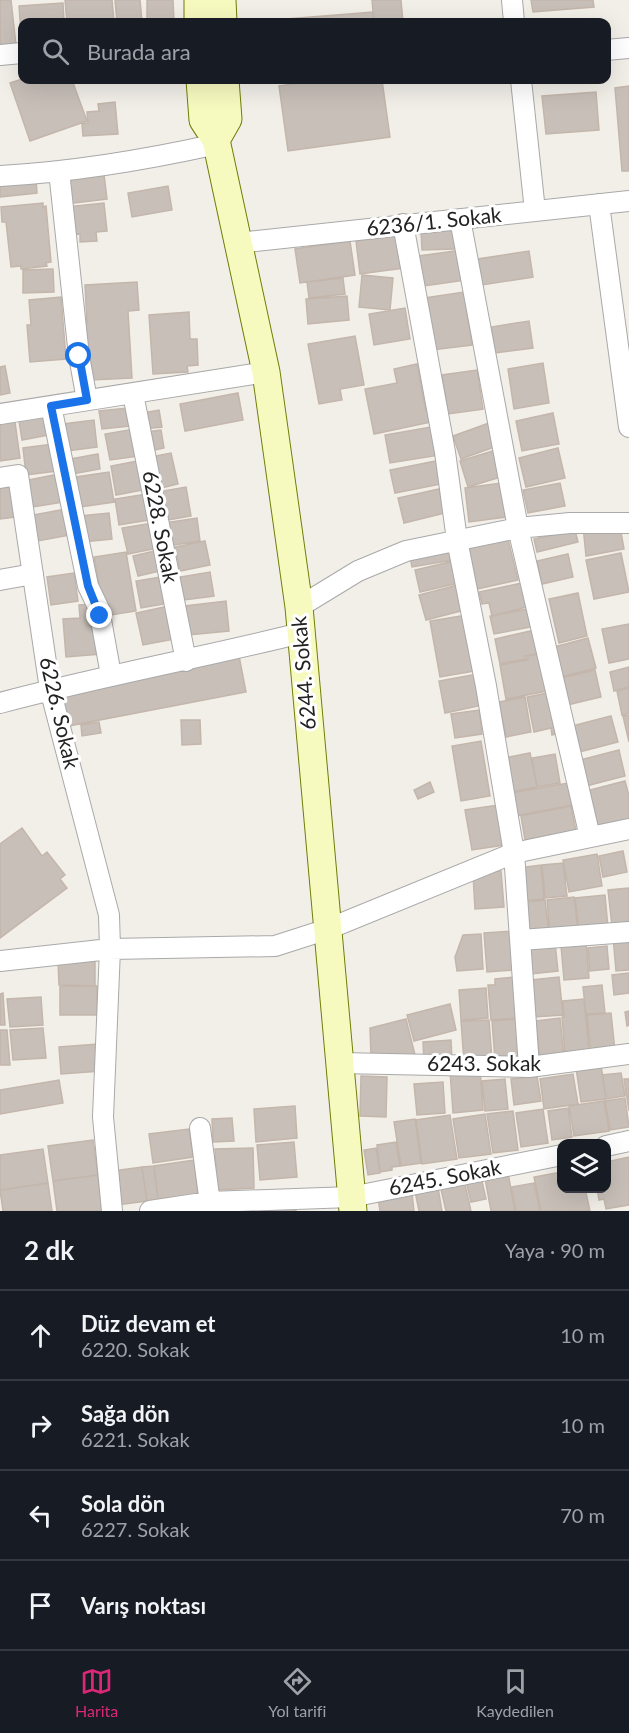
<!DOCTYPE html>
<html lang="tr">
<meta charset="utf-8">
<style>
body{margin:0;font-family:Lato,sans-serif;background:#242831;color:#f1f3f6}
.controls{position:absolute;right:18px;bottom:18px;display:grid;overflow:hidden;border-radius:12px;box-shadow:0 6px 24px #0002}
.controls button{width:54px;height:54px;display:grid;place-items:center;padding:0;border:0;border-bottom:2px solid #363941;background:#171b24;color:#f1f3f6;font:30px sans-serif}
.stop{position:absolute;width:18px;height:18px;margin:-14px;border:4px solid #1a73e8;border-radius:50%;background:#fff}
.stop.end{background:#1a73e8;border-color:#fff;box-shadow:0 2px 6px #0008}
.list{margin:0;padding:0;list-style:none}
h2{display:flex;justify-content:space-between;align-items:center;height:78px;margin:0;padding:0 24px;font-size:26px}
h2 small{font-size:20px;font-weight:400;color:#9ea1a6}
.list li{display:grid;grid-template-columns:39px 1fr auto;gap:18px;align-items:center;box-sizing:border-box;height:90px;padding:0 24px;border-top:2px solid #363941}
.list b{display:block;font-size:22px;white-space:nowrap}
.list p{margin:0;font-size:20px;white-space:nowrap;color:#9ea1a6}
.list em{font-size:20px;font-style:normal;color:#9ea1a6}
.icon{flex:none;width:33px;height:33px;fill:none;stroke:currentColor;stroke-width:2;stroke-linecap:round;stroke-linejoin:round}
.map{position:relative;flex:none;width:629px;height:1211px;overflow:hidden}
.search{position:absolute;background:#171b24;box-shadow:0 6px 24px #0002;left:18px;right:18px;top:18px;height:66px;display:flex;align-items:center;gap:15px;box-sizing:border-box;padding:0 21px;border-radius:12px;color:#9ea1a6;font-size:22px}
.sheet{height:438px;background:#171b24}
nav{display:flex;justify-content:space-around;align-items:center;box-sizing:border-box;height:84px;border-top:2px solid #363941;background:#171b24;font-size:16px;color:#9ea1a6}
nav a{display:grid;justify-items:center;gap:3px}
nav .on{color:#db2777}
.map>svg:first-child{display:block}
.building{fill:#c7bfb8;stroke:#c4b6ab;stroke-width:1.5}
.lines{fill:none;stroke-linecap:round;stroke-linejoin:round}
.street-casing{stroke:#a9a9a9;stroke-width:22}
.secondary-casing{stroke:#707d05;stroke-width:29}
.street{stroke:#fff;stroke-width:20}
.secondary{stroke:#f7fabf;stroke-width:27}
.route{stroke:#1a73e8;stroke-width:8}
.labels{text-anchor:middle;stroke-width:6;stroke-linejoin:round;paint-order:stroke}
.street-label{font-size:21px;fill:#222;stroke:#fff}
</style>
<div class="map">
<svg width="629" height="1211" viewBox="0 0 629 1211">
<rect width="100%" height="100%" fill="#f2efe9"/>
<path class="building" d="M0 0H11L16 45 0 46Z
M65 0H112L114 22H67Z
M115 0H140L142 22H117Z
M147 0H173L174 22H147Z
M372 0H401L403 22H374Z
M531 0H593L594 7 533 12Z
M63 3 64 22H22V46L19 6Z
M373 12 374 22H274V20Z
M22 79 72 80 87 121 30 141 10 83Z
M325 80H382L390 137 288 151 279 86Z
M629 86V171H622L615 88Z
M596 92 599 130 546 134 542 96Z
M115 102 118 134 83 136 82 124 88 123 87 112 99 111 98 104Z
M104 174 107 199 66 204 63 179Z
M36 179 37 193 0 197V182Z
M168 186 172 210 132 217 128 193Z
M43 203V207L46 206 51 262 46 263 47 266 21 269V266L11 267 6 222H2L1 207Z
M104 203 107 231 96 232 97 241 80 242V234L70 235 67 207Z
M454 229 455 249 422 250 421 230Z
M399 234 404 268 360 274 356 241Z
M350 241 355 275 300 283 295 249Z
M461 250 465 280 424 286 419 256Z
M529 251 533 277 482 285 478 259Z
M53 269 54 292 23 293V270Z
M362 275 393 278 390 310 359 307Z
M343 278 345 294 309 298 307 282Z
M137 282 139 310 128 311 132 378 91 380 90 354H84L83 323H87L85 285Z
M464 292 472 345 432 350 425 298Z
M347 296 349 320 308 324 306 299Z
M61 297 66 359 30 362 27 325H31L29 300Z
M405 308 410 339 374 345 369 314Z
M189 312 190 339H197L198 365 187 366 188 372 153 374 149 315Z
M529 321 533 348 495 353 491 327Z
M355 336 364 385 340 389 342 400 319 404 308 344Z
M543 363 549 403 514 409 508 369Z
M417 364 426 411 433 410 436 421 374 434 365 389 397 383 394 369Z
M5 366 10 393 0 395V367Z
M477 370 483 409 448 414 442 375Z
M238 393 243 420 185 431 180 404Z
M128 408 130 426 102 429 99 411Z
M159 410 162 427 144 429 142 413Z
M553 413 559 444 522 451 516 421Z
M45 416 49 435 22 440 19 421Z
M94 420 97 447 67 451 63 424Z
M15 422 20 458 0 461V424Z
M489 423 497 446 461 459 453 436Z
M436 426 440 455 390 463 385 435Z
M134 429 138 456 110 460 105 434Z
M161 430 164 448 150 451 146 432Z
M53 444 57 471 26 475 23 448Z
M558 448 565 478 526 487 519 458Z
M496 450 504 476 468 487 460 461Z
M171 453 178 484 157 489 150 457Z
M98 454 100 469 73 474 70 459Z
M441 460 446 483 395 493 390 470Z
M138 461 143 490 116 495 111 466Z
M109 472 114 502 81 507 76 477Z
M59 474 64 502 33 507 28 480Z
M501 483 506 517 469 522 465 488Z
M560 483 565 506 528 513 523 490Z
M10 484 15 517 0 519V485Z
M186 487 191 516 163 521 157 492Z
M439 489 445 513 404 523 398 498Z
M146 494 150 520 119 525 115 499Z
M65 509 70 535 38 541 33 515Z
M109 513 112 539 83 542 80 516Z
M197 518 200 541 168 546 165 523Z
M152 523 158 548 128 554 122 528Z
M583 526 620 527 624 549 586 556Z
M575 530 578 542 537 552 534 539Z
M507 535 518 580 477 589 467 544Z
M205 541 210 565 180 571 175 547Z
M451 545 454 560 412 567 409 552Z
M159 550 164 570 138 576 133 556Z
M126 552 136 611 105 616 94 557Z
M621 553 629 592 594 599 586 560Z
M568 554 573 577 542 584 537 561Z
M454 561 459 583 420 592 415 570Z
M210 572 214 596 184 600 180 577Z
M74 573 78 601 51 605 47 577Z
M166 576 170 603 141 608 136 581Z
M522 583 527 607 492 616 489 603 482 604 479 592Z
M458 585 465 610 426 620 419 595Z
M578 593 587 636 559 643 549 599Z
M226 601 229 631 188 635 185 606Z
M96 604 101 654 66 657 63 619 80 618 79 605Z
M169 606 175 639 143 645 136 613Z
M528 609 531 627 494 634 490 616Z
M466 615 475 671 440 677 430 621Z
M629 624V659L609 663 602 629Z
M535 630 540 653 525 656 526 659 500 664 495 639Z
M588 638 596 668 561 677 554 647Z
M541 654 548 691 506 699 500 665 528 660 527 656Z
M239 656 246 692 63 727 56 691Z
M629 667V687L614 691 610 672Z
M595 670 601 697 567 705 561 678Z
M477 674 483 705 445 713 439 681Z
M629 688V713L622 715 617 691Z
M548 693 556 734 552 735 551 728 534 732 527 697Z
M525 697 531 732 506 737 499 702Z
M479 710 482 734 455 738 451 714Z
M629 715V742L623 716Z
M611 716 618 742 579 752 572 726Z
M181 720H200L201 744 182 745Z
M99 722 101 733 82 736 81 725Z
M481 741 490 796 461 801 452 746Z
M619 750 625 776 586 786 580 760Z
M530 753 537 787 511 792 504 758Z
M555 754 560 783 537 787 532 758Z
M625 781 629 796V820L596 828 586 791Z
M430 782 434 792 418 799 414 790Z
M568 783 573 805 515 816 511 793Z
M498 805 504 845 472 850 465 810Z
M571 806 576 831 525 840 521 816Z
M22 828 42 856 47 852 65 875 60 879 67 888 0 938V844Z
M623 851 627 872 603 877 599 856Z
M597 854 602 886 569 892 563 860Z
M563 863 567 896 545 898 542 865Z
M541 865 544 899 523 901 519 868Z
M501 871 504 907 475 909 473 874Z
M629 888V924L612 926 608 890Z
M605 895 608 928 579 931 575 898Z
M574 897 578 930 550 933 547 900Z
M545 900 549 934 528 936 524 902Z
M512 931 515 970 487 972 484 933Z
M481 934 483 969 457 971 455 957 463 935Z
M629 936V970L616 971 613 937Z
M555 943 558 971 531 974 528 946Z
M586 943 589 978 564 980 561 946Z
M607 946 609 969 590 971 588 948Z
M95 957V986L59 985 58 960Z
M629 973V993L614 995 612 975Z
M514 977 517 1018 491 1020 488 985H495V979Z
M559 977 563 1015 534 1017 531 980Z
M602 985 605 1013 586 1014 583 987Z
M60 986H97V1015H60Z
M486 988 488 1018 461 1020 459 990Z
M3 993 5 1025H0V994Z
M41 997 43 1025 10 1027 7 999Z
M584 999 589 1050 565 1053 562 1017H564L563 1001Z
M450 1004 456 1030 414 1041 407 1015Z
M629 1011V1025L627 1026 625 1012Z
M611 1013 615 1051 591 1054 587 1015Z
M560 1018 564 1058 540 1060 536 1021Z
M406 1019 416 1059 371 1056 370 1028Z
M519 1019 522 1058 495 1060 492 1021Z
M489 1020 492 1060 464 1062 461 1021Z
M43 1028 46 1058 13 1060 10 1030Z
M0 1030H7L10 1065H0Z
M451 1040 452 1060 424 1062 423 1042Z
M98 1044 101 1071 61 1074 59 1047Z
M601 1065 606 1099 581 1102 576 1068Z
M480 1069 483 1110 453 1113 450 1071Z
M621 1073 625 1096 606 1099 602 1075Z
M573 1074 578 1104 544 1109 540 1079Z
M361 1076 387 1077 386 1117 360 1116Z
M537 1076 541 1101 514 1105 511 1079Z
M505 1079 508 1109 485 1111 482 1081Z
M624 1079H629V1111Z
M59 1080 63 1103 0 1114V1090Z
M443 1082 445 1113 417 1115 414 1084Z
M625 1098 629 1127 610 1130 605 1101Z
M604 1101 609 1131 574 1136 569 1106Z
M295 1106 297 1138 256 1142 254 1109Z
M568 1108 572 1137 552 1140 548 1111Z
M543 1109 548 1143 521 1147 516 1113Z
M513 1111 518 1150 493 1153 487 1114Z
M485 1114 491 1154 459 1158 453 1119Z
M450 1115 457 1159 422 1164 416 1120Z
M232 1118 234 1141 213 1142 212 1119Z
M415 1119 421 1163 401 1166 394 1122Z
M189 1129 193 1157 153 1163 149 1134Z
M93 1140 98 1175 53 1181 48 1146Z
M294 1142 297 1177 260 1180 257 1145Z
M396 1142 400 1166 392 1167V1170L380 1172 377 1145Z
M253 1148 254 1188 217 1190 215 1149Z
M376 1148 380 1173 368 1175 364 1150Z
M43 1149 48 1183 0 1190V1155Z
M629 1157V1205L606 1209 604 1199 599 1200 597 1188H606V1162Z
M194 1160 198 1194 158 1199 154 1166Z
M154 1166 158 1199 147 1201 142 1167Z
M142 1167 147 1201 117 1205 113 1171Z
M562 1172V1188H585L590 1211H541L534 1177Z
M480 1173 486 1199 471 1202 465 1176Z
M508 1173 515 1211H491L485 1178Z
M98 1175 102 1211H57L53 1181Z
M464 1180 471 1211H446L440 1185Z
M437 1182 442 1211H419L414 1186Z
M48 1183 52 1211H3L0 1190Z
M534 1183 540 1211H516L511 1187Z
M412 1194 414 1211H380L378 1198Z
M296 1207V1211H261V1210Z"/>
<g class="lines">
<g class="street-casing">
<path id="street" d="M512 0 514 22
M606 50 629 48
M0 55 22 53
M521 80 535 211
M59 171 79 356 87 400
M0 176C73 172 145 160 217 144
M599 204 629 427
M460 219 518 528 590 837
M403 224 445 452 457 540 486 686 514 853 529 1067
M238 243 629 201
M133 394 186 661
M51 406 88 586 99 609 111 675
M0 414 266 372
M0 478 18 475 50 689 109 915 110 949 103 1117 112 1211
M0 580 33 574
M299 607 358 571 406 551 518 528 570 523H629
M0 703C100 676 201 658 301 633
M521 940 629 932
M0 961 110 949 275 946 328 929 514 853 629 829
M339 1063 529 1067 629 1054
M200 1128 211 1211
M606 1146 629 1141
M150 1211 209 1202 351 1197 562 1155"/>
</g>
<g class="secondary-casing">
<path id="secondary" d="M198 0V22
M222 0 223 22
M200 80 203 120 216 140 266 372 299 607 353 1211
M216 140 228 119 225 80"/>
</g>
<use href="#street" class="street"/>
<use href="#secondary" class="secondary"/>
</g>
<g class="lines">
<path class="route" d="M79 356 87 400 51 406 88 586 100 616"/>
</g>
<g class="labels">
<g class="street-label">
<text transform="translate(434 222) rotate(-6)" y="7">6236/1. Sokak</text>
<text transform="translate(160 527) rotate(79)" y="7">6228. Sokak</text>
<text transform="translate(304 673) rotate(-95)" y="7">6244. Sokak</text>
<text transform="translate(59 713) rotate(77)" y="7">6226. Sokak</text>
<text x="484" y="1071">6243. Sokak</text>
<text transform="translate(445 1178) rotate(-11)" y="7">6245. Sokak</text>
</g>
</g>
</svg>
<div class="controls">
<button><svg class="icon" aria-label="layers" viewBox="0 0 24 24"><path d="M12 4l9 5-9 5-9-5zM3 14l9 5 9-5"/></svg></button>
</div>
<div class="stop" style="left:79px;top:356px"></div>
<div class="stop end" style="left:100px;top:616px"></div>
<div class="search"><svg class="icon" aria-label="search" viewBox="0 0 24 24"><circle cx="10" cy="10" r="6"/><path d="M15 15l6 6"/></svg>Burada ara</div>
</div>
<section class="sheet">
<h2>2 dk<small>Yaya · 90 m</small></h2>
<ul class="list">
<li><svg class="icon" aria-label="ahead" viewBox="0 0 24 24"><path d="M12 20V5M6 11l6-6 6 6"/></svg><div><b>Düz devam et</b><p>6220. Sokak</p></div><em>10 m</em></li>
<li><svg class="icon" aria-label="right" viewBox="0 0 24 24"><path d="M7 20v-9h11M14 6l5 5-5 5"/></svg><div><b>Sağa dön</b><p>6221. Sokak</p></div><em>10 m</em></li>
<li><svg class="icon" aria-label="left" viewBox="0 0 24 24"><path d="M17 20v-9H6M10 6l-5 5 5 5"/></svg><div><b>Sola dön</b><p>6227. Sokak</p></div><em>70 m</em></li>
<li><svg class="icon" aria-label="arrive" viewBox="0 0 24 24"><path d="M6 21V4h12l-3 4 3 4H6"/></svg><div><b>Varış noktası</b></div></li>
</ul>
</section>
<nav>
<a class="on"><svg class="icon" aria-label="map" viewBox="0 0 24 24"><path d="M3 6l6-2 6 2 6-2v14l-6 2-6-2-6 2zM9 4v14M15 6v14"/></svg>Harita</a>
<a><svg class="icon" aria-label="directions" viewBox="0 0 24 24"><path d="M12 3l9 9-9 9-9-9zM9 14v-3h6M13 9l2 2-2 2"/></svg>Yol tarifi</a>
<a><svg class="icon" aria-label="saved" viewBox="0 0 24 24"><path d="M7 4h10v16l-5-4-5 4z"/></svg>Kaydedilen</a>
</nav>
